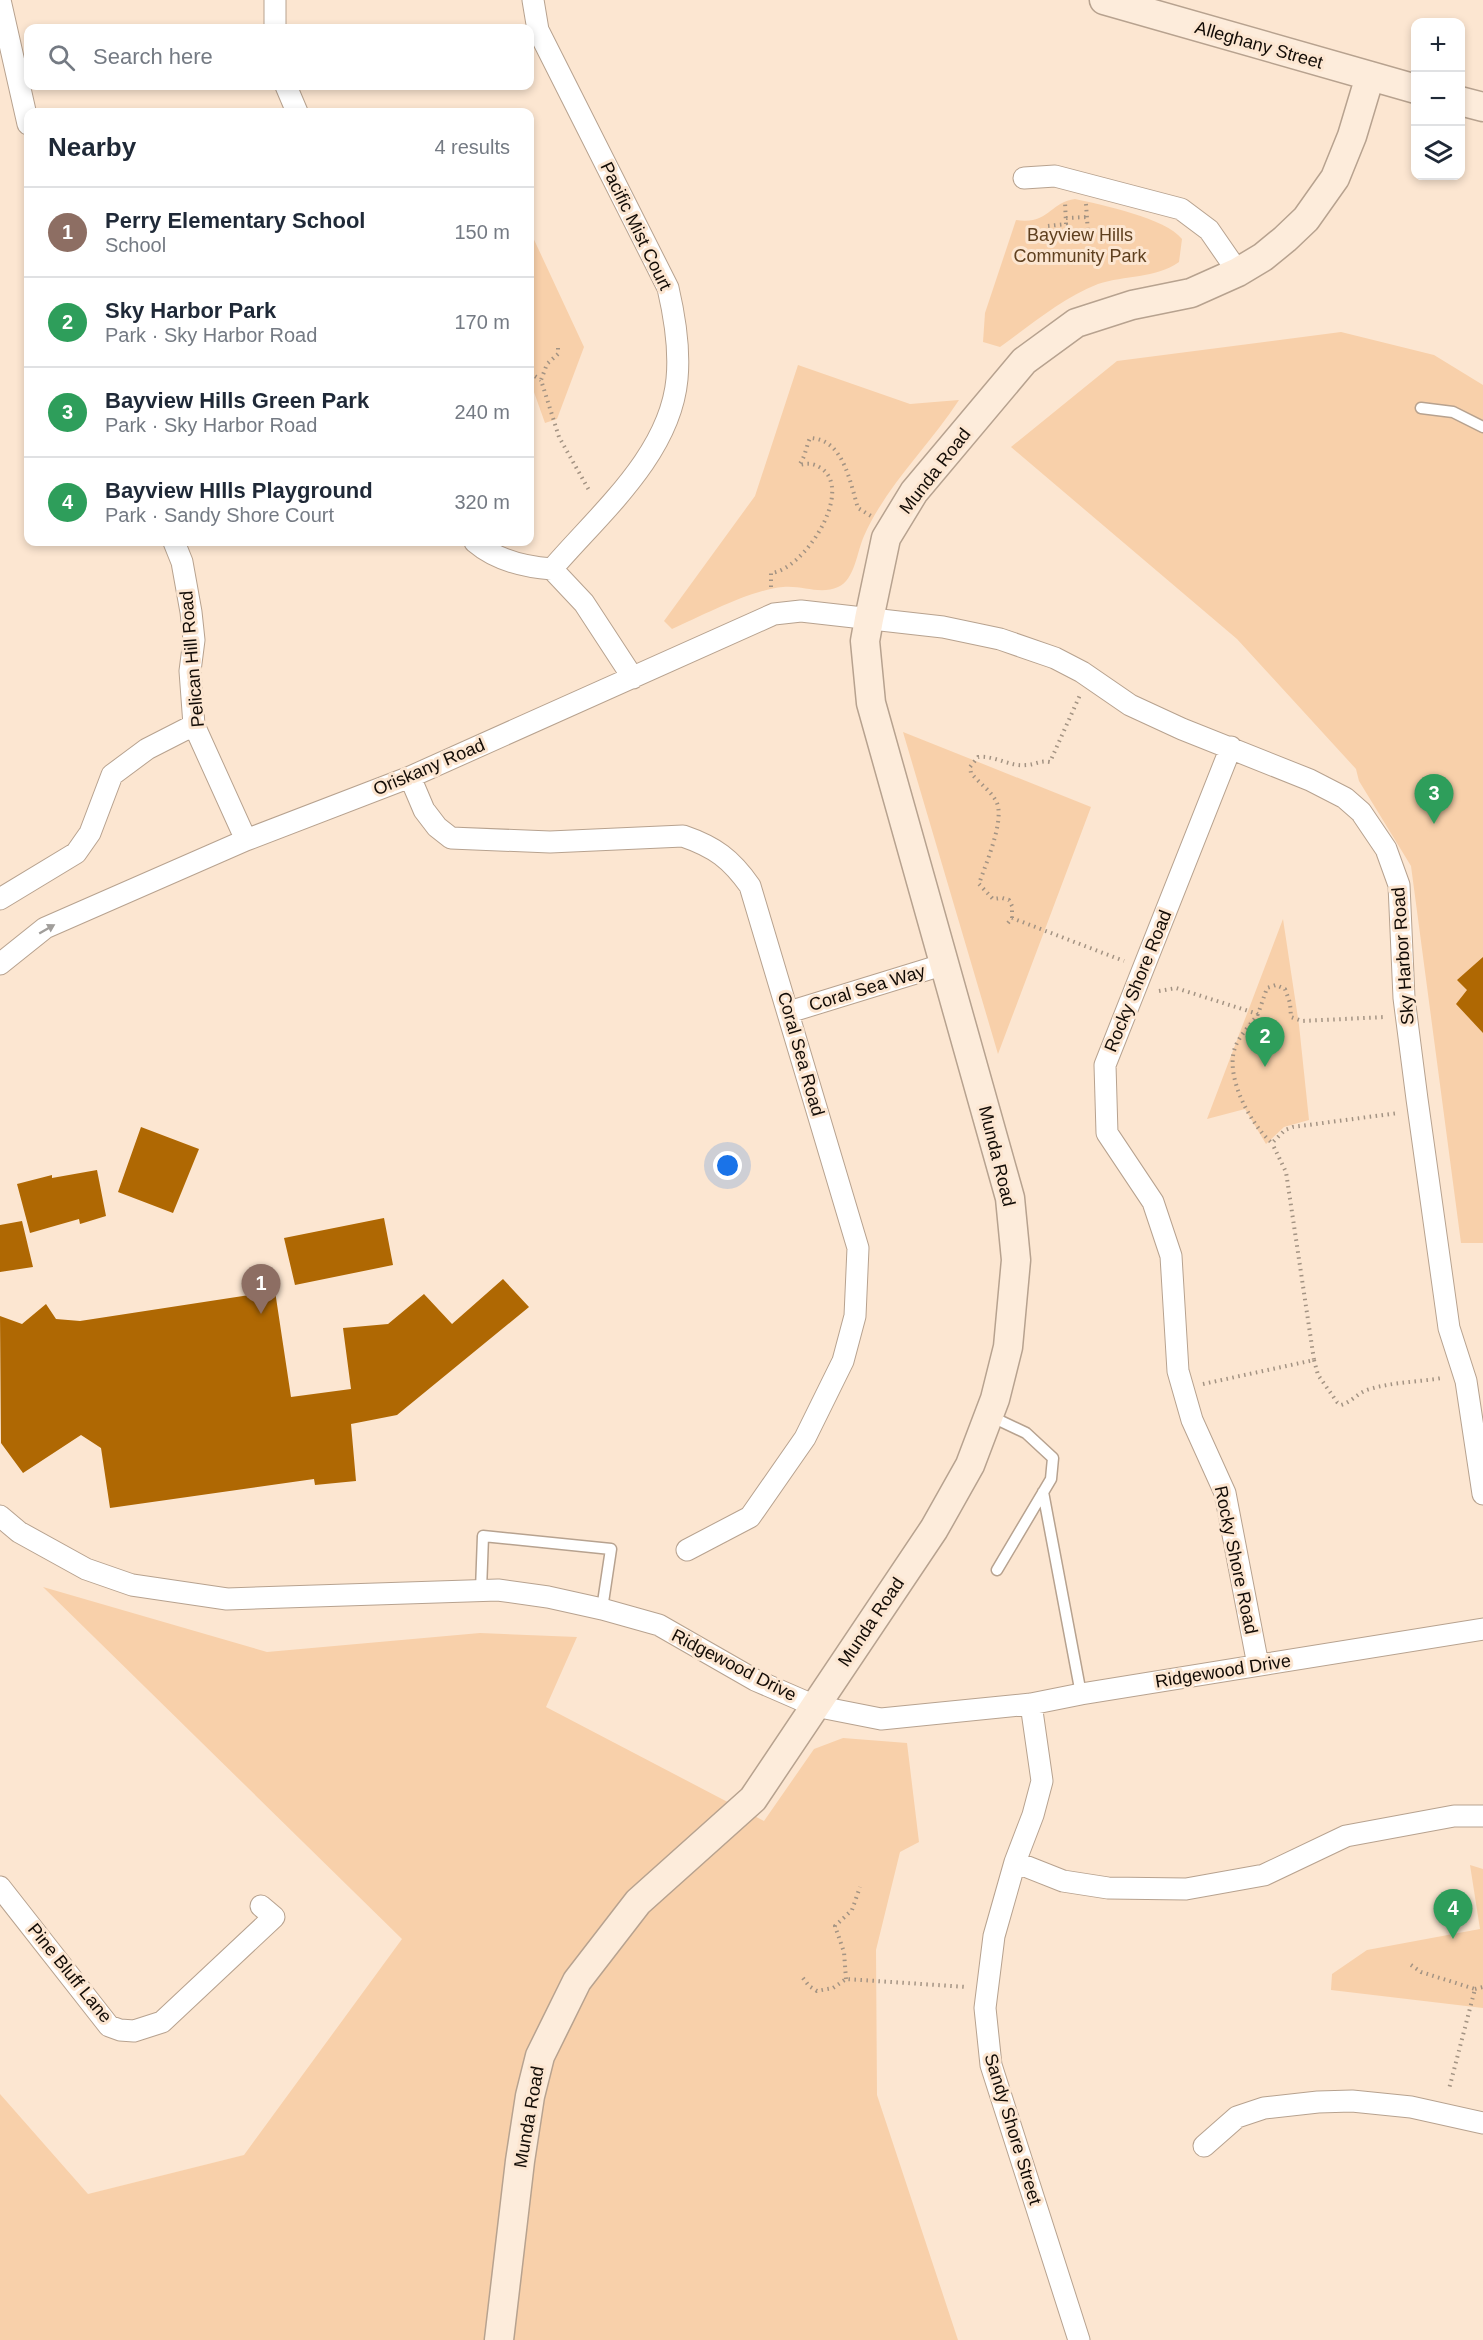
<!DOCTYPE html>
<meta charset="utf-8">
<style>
body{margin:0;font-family:Helvetica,sans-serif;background:#f6f6f7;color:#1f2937}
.controls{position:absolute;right:18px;top:18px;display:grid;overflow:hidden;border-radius:12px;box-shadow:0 3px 9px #0003}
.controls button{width:54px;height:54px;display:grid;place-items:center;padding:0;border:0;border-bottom:2px solid #e0e1e3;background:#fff;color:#1f2937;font:30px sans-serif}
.you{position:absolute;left:728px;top:1166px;width:21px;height:21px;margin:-15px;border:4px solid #fff;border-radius:50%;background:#1a73e8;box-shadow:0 0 0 9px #1a73e833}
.badge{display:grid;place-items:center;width:39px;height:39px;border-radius:50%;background:#ea580c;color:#fff;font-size:20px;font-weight:700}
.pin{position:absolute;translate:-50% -50px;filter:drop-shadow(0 2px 3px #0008)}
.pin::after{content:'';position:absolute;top:32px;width:21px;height:18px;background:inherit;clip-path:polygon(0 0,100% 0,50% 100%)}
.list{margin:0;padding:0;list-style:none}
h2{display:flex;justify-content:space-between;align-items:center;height:78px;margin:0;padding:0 24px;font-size:26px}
h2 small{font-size:20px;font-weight:400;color:#747a83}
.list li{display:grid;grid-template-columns:39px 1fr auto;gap:18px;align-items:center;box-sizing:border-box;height:90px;padding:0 24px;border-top:2px solid #e0e1e3}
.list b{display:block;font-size:22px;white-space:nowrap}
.list p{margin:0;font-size:20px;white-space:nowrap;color:#747a83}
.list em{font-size:20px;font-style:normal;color:#747a83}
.icon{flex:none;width:33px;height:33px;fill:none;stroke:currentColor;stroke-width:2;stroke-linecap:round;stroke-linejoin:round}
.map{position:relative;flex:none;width:1483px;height:2340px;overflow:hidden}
.search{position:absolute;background:#fff;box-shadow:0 3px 9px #0003;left:24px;top:24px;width:510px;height:66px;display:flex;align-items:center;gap:15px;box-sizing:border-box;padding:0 21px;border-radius:12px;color:#747a83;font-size:22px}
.panel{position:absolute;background:#fff;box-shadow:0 3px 9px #0003;left:24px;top:108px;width:510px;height:438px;border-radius:12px}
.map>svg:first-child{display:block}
.green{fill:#f8d0aa}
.building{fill:#af6803}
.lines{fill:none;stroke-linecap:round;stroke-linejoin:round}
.lane-casing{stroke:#b7a28f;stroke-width:13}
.street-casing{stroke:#b7a28f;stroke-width:23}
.secondary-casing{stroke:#b7a28f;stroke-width:31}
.path{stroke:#a39383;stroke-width:4;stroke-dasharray:1.5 4.5;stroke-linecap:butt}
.lane{stroke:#fff;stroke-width:10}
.street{stroke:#fff;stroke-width:21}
.secondary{stroke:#fdecdb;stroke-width:28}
.oneway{fill:#a19e9b}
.labels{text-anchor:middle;stroke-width:6;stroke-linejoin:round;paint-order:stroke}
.street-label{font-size:18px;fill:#130c06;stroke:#fce6d1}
.park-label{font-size:18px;fill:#5f401f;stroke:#fce6d1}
</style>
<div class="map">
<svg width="1483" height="2340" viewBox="0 0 1483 2340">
<rect width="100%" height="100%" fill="#fce6d1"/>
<path class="green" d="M1075 199C1102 205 1166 218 1182 239L1179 262C1155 279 1125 275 1098 284 1062 298 1031 325 1000 347L983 342 985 313 1016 220C1049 225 1050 202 1075 199Z
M530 231 584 347 557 419 545 423 530 381Z
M1341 332 1434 355 1483 385V1243H1461L1411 866 1359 781 1356 769 1237 639 1011 447 1117 361Z
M798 365 910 404 959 400C929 446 886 486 864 536 857 551 855 580 838 587 820 595 802 585 783 587 750 590 704 615 672 629L664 621 755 496Z
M903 732 1091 807 998 1054Z
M1283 919 1299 1025 1309 1120 1284 1127 1266 1144 1245 1109 1207 1119Z
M43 1587 267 1652 480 1633 577 1637 546 1707 764 1821 814 1749 843 1738 907 1743 919 1842 900 1852 876 1950 877 2095 958 2340H0V2094L88 2194 244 2155 402 1939Z
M1470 1865 1483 1869V2008L1331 1990 1332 1974 1367 1950 1480 1929Z"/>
<path class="building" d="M1483 957V1033L1456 1004 1467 990 1457 980Z
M141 1127 199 1149 173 1213 118 1192Z
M97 1170 106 1216 80 1224 79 1219 30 1233 17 1184 52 1175V1178Z
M384 1218 393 1265 295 1285 284 1238Z
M22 1221 33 1267 0 1272V1225Z
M503 1279 529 1307 397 1415 351 1424 356 1481 315 1485 314 1479 110 1508 101 1448 81 1435 23 1473 1 1443 0 1316 22 1324 46 1304 56 1319 80 1321 275 1291 291 1397 351 1389 343 1328 388 1324 424 1294 452 1324Z"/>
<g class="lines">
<g class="lane-casing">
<path id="lane" d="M1421 408 1453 412 1483 427
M990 1416 1026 1433 1053 1458 1051 1479 997 1570
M1043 1492 1081 1694
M481 1590 483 1536 611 1549 602 1609"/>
</g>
<g class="street-casing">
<path id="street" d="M0 0 28 124
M533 0 538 30 668 288C675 318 680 348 677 379 670 455 599 514 552 569
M275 28V0
M286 86 297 112
M1024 178 1055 176 1181 209 1209 230 1238 272
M174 542 182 562 191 612 194 640 190 671 194 725 246 840
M475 542C496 560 525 567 552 569L584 603 633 678
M1231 747 1105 1065 1107 1133 1153 1202 1171 1256 1178 1371 1192 1420 1225 1493 1258 1665
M410 777 424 810 437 827 451 838 550 842 683 836C715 847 731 859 750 886L858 1248 855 1316 843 1361 805 1438 750 1517 687 1550
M0 899 76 853 90 833 112 775 147 749 194 725
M0 964 45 928 246 840 410 777 774 614 801 611 943 627 1000 639 1055 658 1082 672 1130 705 1182 729 1310 780 1345 798 1361 812 1386 849 1399 885 1404 998 1417 1099 1449 1328 1466 1381 1483 1494
M789 1012 945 964
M0 1516 19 1532 86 1569 132 1585 227 1599 498 1590 548 1597 602 1609 659 1625 755 1680 815 1706 881 1719 1031 1704 1081 1694 1483 1629
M1031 1704 1042 1781 1033 1815 1015 1862 994 1936 985 2008 991 2065 1079 2340
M1015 1862 1063 1881 1108 1888 1186 1889 1264 1875 1346 1836 1454 1816H1483
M0 1887 109 2026 120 2030 134 2031 162 2022 274 1917 261 1906
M1204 2146 1237 2117 1264 2108 1318 2102 1352 2101 1411 2107 1483 2123"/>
</g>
<g class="secondary-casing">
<path id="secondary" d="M1104 0 1416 89
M1460 101 1483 107
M499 2340 520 2161 530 2096 540 2056 577 1981 638 1902 753 1799 934 1529 970 1465 995 1399 1008 1347 1016 1260 1010 1198 871 703 865 641 869 619 886 538 914 492 1024 361 1076 323 1132 305 1191 293 1238 272 1263 257 1285 239 1306 219 1335 178 1352 136 1370 76"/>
</g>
<path class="path" d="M1086 204 1088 233
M1066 218 1087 217
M1048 226 1066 224 1065 202
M558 348V354L547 364 541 380 559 437 590 492
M530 373 541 380
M771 587V573C804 570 855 491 821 468 813 463 808 463 799 465 805 458 806 447 810 438 844 439 850 483 858 508L871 516
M1012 918V906L1009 900 1002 898 993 899 979 884C985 865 1006 819 996 801 990 790 979 783 971 773L970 767 978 757C994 755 1010 767 1026 765 1035 765 1040 760 1050 762L1080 695
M1008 923 1012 918 1124 961
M1159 991 1176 988 1258 1014 1267 988 1276 985 1285 989 1290 1003 1291 1017 1302 1021 1385 1017
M1258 1014C1251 1024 1241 1034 1236 1045 1223 1074 1250 1124 1272 1143L1285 1130 1293 1127 1398 1113
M1314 1360 1318 1375 1337 1402 1341 1405C1352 1402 1358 1392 1370 1389 1393 1382 1418 1382 1442 1378
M1203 1384 1314 1360 1286 1172 1272 1143
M1411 1965 1421 1972 1475 1989 1449 2089
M803 1978 809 1986 817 1991 833 1988 846 1979 967 1987
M846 1979 844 1952 835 1926 852 1910 860 1887
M1475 1989 1483 1987"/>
<use href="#lane" class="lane"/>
<use href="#street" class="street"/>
<use href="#secondary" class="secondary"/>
</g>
<defs><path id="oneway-solid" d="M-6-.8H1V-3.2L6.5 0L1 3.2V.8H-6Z" transform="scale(1.5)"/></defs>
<use class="oneway" href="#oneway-solid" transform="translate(47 929) rotate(-30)"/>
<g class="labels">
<g class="street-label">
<text transform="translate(1259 45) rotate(16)" y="6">Alleghany Street</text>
<text transform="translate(636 226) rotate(64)" y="6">Pacific Mist Court</text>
<text transform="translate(935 471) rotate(-52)" y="6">Munda Road</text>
<text transform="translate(192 659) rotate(-95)" y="6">Pelican Hill Road</text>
<text transform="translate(429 767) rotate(-23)" y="6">Oriskany Road</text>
<text transform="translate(1403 956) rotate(-94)" y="6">Sky Harbor Road</text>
<text transform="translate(1138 981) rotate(-68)" y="6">Rocky Shore Road</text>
<text transform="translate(867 988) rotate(-17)" y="6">Coral Sea Way</text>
<text transform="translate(801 1054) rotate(74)" y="6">Coral Sea Road</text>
<text transform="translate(997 1156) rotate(76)" y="6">Munda Road</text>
<text transform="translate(1236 1560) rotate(78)" y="6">Rocky Shore Road</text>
<text transform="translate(871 1622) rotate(-56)" y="6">Munda Road</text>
<text transform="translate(734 1665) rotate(27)" y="6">Ridgewood Drive</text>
<text transform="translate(1223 1671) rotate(-9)" y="6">Ridgewood Drive</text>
<text transform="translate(70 1973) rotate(51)" y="6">Pine Bluff Lane</text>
<text transform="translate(529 2117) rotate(-80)" y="6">Munda Road</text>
<text transform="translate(1013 2129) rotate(73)" y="6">Sandy Shore Street</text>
</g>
<g class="park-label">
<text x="1080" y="241">Bayview Hills<tspan x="1080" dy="21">Community Park</tspan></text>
</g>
</g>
</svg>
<div class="controls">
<button>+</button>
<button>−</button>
<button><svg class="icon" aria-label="layers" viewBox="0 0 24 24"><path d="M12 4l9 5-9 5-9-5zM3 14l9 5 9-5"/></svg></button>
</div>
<div class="you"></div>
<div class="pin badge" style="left:261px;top:1314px;background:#8d6e63">1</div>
<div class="pin badge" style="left:1265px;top:1067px;background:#2e9e5b">2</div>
<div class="pin badge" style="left:1434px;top:824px;background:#2e9e5b">3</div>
<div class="pin badge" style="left:1453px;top:1939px;background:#2e9e5b">4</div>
<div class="search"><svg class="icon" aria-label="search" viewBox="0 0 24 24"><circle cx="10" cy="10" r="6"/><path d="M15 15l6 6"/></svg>Search here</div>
<section class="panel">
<h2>Nearby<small>4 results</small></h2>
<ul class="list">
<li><span class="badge" style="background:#8d6e63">1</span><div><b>Perry Elementary School</b><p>School</p></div><em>150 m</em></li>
<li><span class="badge" style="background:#2e9e5b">2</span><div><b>Sky Harbor Park</b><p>Park · Sky Harbor Road</p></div><em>170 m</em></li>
<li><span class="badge" style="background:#2e9e5b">3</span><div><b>Bayview Hills Green Park</b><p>Park · Sky Harbor Road</p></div><em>240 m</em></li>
<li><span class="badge" style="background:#2e9e5b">4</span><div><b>Bayview HIlls Playground</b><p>Park · Sandy Shore Court</p></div><em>320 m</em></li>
</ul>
</section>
</div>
